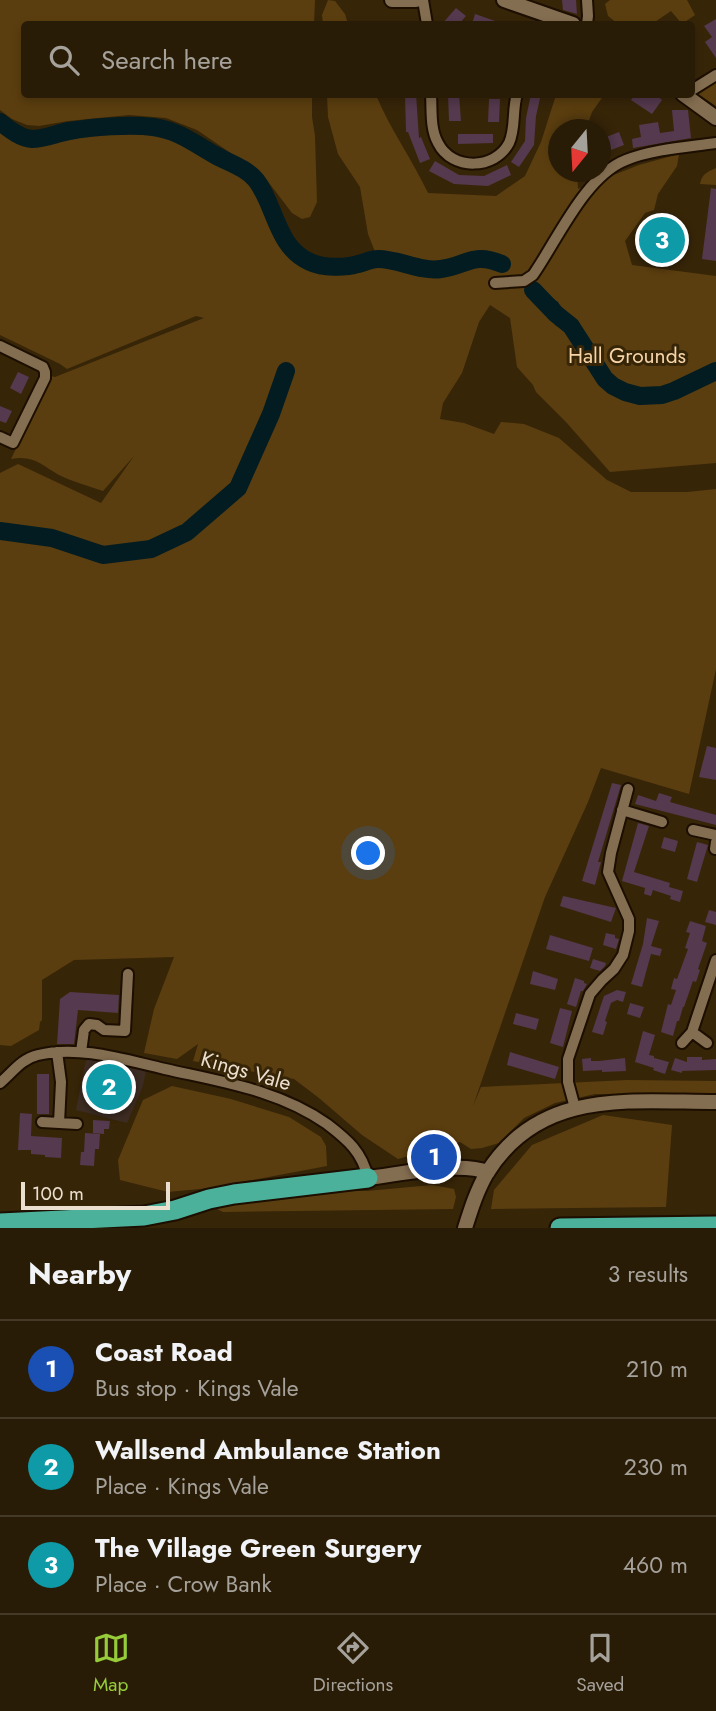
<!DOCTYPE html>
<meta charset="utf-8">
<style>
body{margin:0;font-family:Jost,sans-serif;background:#312510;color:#f1f3f6}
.compass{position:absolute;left:548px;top:119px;width:63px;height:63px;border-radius:50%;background:#291c06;box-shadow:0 4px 10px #0003;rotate:198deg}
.scale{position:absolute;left:21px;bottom:18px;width:149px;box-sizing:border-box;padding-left:7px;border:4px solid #ebdfcf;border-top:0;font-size:19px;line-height:24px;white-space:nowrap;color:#ebdfcf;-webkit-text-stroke:5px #372508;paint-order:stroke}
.you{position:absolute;left:369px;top:854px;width:24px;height:24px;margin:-18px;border:5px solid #fff;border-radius:50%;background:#1a73e8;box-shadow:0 0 0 10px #1a73e833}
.badge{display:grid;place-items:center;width:46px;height:46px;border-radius:50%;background:#96cc39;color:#fff;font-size:23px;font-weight:700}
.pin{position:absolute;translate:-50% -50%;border:4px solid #fff;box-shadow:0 2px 7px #0006}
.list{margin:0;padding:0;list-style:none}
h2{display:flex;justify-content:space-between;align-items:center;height:91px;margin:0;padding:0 28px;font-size:30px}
h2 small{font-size:23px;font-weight:400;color:#a5a19b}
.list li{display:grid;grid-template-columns:46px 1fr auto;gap:21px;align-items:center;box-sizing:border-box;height:98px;padding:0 28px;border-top:2px solid #453a28}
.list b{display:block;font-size:26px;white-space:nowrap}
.list p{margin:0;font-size:23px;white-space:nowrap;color:#a5a19b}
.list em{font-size:23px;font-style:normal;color:#a5a19b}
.icon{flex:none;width:38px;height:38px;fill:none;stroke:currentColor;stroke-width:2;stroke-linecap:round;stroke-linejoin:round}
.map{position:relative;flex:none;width:716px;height:1228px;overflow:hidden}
.search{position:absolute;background:#291c06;box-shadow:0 4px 10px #0003;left:21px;right:21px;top:21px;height:77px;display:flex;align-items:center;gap:18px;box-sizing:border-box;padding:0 24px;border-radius:7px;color:#a5a19b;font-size:26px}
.sheet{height:385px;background:#291c06}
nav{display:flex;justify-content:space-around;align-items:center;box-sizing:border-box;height:98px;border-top:2px solid #453a28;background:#291c06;font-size:19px;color:#a5a19b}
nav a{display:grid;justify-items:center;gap:4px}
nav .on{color:#96cc39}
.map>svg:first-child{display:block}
.industrial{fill:#3d2c22}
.green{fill:#5b3e0f}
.water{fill:#021c22}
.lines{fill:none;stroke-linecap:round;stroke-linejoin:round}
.river{stroke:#021c22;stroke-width:18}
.building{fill:#55394e}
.street-casing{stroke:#1c0e00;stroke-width:14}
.secondary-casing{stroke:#1c0e00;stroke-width:18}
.highway-casing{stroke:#1c0e00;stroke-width:23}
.street{stroke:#846e51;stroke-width:10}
.secondary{stroke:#846e51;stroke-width:14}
.highway{stroke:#4bb19b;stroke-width:19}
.labels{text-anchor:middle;stroke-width:6;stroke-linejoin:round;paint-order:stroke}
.park-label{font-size:21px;fill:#f7d5a9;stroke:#372508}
.street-label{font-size:21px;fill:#ebdfcf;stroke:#372508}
</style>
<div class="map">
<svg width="716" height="1228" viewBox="0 0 716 1228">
<rect width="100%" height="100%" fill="#372508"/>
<path class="industrial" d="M88 1058 146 1070 143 1086 127 1123 76 1110 85 1064Z"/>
<path class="green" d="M0 0H315L314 24H24V94L312 95V117L315 136 317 202 310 217 302 219 292 213 263 175 197 130 166 118 129 115 68 121 39 126 27 125 12 119 0 110Z
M328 0 335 1 345 14 348 24H323L322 15Z
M610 0H687L695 15 682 24 671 11 652 24H618L608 16 605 4Z
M716 80V106L698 94V90Z
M327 95H376C390 129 412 159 428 193L496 196 525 176 541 142 556 95H604L592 112 586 129 558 130V172H577L578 189 639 165 679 154 677 166 658 194 654 210 645 213 625 241 632 265 716 276V463L610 472 566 422 536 392 533 385 517 367 510 318 490 305 479 322 462 373 443 403 440 419 464 423 494 434 501 422 524 424 559 438 607 480 631 492H687L716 489V669L689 794 601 768 588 802 545 897 473 1106 481 1087 627 1080 716 1081V1094H595L555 1103 524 1118 499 1143 482 1148 471 1149 460 1142 398 1159 362 1135 319 1098 294 1079 193 1061 198 1044 177 1059 144 1053 154 1009 174 957 74 960 42 980V1020L40 1022 39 1030 11 1046 0 1045V473L18 464 101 503 134 456 103 491C89 486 73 482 59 475 41 465 34 455 11 459L51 376 55 377 204 318 196 316 67 369 60 364 0 335V126C37 156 41 137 79 133 102 131 137 128 159 133 180 137 189 145 207 155 224 164 245 170 255 187 272 214 275 249 307 266 326 275 359 269 381 267L368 234 360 187 338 154 328 117Z
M716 168V185L700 184C702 174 707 172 716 168Z
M172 1086 231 1099 289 1117 321 1137 326 1146 327 1166 210 1188 168 1192 120 1180 118 1160 143 1100Z
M603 1115 672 1125 666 1207 491 1209 494 1190 532 1145Z
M432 1185 454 1189 456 1197 453 1209 223 1212 213 1207 226 1204 333 1191H367Z"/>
<path class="water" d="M536 287 558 302 571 326 565 327 561 325 559 327 555 325 554 320H551L530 292Z"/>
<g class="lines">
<path class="river" d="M0 122C9 129 20 138 32 139 45 139 57 133 69 131 92 127 130 124 153 127 178 130 195 144 215 155 229 163 245 167 256 180 276 206 276 247 310 262 323 268 345 268 358 264 364 263 371 259 378 259 399 259 420 272 441 269 468 265 473 252 502 264
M533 290 556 314 571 326 605 379 613 386 625 392 640 396 662 395 674 391 716 371
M0 531 52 538 103 555 151 549 187 532 238 488 271 414 286 371"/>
</g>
<path class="building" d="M562 0H576L577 14 563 10Z
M456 8 466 16 459 24H442Z
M475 14 501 23V24H472Z
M716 19V58L705 42 712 37 704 26Z
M405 94H416L419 138 421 137 430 159 420 163 408 132H406Z
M448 94H459L461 121H449Z
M531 94H541L536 116 534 145 519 167 511 162 525 141 526 118Z
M635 94H655L662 100 652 114 631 100Z
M489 99H500L499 122H488Z
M672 110H688L691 138 633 148 632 139 641 137 639 125 658 122 660 133 674 131Z
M619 132 624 145 611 150 606 137Z
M458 134H493V143L458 144Z
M435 161 459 175 484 176 507 165 511 175 488 186 454 184 429 171Z
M711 188 716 189V261L702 259Z
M652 217 679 221 672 263 645 258Z
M18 372 29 377 21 394 10 388Z
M0 406 12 411 6 423 0 421Z
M707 746 716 748V780L699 777Z
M612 783 621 785 598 862H601L595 885 582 881Z
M659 793 672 797 670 802 716 815V825L635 804 638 795 656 801Z
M638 823 649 826 634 872 670 883 669 887 683 891 680 902 670 899 671 896 653 890 651 896 644 894 645 888 622 881Z
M664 837 678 841 675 852 661 848Z
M697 842 708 845 697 882 687 879Z
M563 896 616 908 611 922 560 906Z
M709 910 716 912V925L705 922Z
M647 918 659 921 651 946 662 949 660 956 651 954 642 987 631 984 643 944Z
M690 921 706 926 702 941 707 943 698 969 700 970 696 982 693 981 684 1007H683L679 1021H677L673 1036 661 1032 668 1004 671 1005 676 990 671 989 674 978 677 979 688 949 685 948 690 933 686 932Z
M606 933 615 935V938L619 939 616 949 603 945Z
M550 935 593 948 589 961 546 949Z
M593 959 606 963 605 966 600 971 590 968Z
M533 971 558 979 555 990 530 984Z
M575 978 584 981V983L587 984 583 991H581L576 1007 567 1004Z
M617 990 626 992 623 1002 617 1000 611 1003 605 1021 607 1022 603 1035 592 1032 604 996Z
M70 992 119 995 118 1013 78 1010 74 1044H57L60 999Z
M630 1003 644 1007 640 1018 627 1014Z
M560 1008 572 1011 563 1047 550 1043Z
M516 1013 539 1019 536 1030 513 1024Z
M643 1031 655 1035 649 1055 654 1056V1058L669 1062 665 1074 653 1070 654 1068 635 1062Z
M510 1052 559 1067 555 1079 507 1065Z
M687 1057H702V1060L716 1059V1070L682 1071V1073L671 1070 675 1058 687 1062Z
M591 1058V1061H599L625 1058 626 1071 602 1072V1070L583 1071 582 1059Z
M104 1067 123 1071 114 1108 96 1102Z
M37 1074H49V1114H37Z
M20 1113 32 1114 31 1136 62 1138 61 1158 45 1157V1155L31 1154V1150H18Z
M93 1120 110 1121 109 1129H104V1134L93 1133Z
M85 1133 100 1134 99 1149H95L94 1166 80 1165 81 1152H84Z"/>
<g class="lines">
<g class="street-casing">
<path id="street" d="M423 0 427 24
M587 24 588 16 587 0
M692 90 716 75
M431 94C432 110 430 129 438 143 452 171 495 170 509 143 516 128 512 110 517 94
M495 283 524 281 533 275C558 239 585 176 626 160 653 149 688 147 716 143
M0 346 43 367 45 372V378L13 443 0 437
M622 810 662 822
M693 830 716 835
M715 849 716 842
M692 1032 707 1043
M682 1043 692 1032 716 960
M57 1052 61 1082 59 1123
M81 1052 84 1030 89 1024 97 1025 104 1030 125 1031 128 974
M0 1083C13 1072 21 1059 38 1055 80 1045 125 1060 165 1069 222 1082 279 1090 327 1124 348 1140 362 1152 368 1178
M575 1108 568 1082V1059L590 994 602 980 614 969 623 955 629 931V919L608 872 611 853 628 789
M42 1122 77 1124"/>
</g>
<g class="secondary-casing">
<path id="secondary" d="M392 0H416
M504 0 573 24
M683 94 716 118
M368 1178C401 1174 458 1161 488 1172
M465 1228C471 1209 477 1190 487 1173 540 1088 630 1102 716 1102"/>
</g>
<g class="highway-casing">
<path id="highway" d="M0 1223 144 1216 175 1210 209 1199 234 1194 368 1178
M560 1228 716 1226"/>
</g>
<use href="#street" class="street"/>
<use href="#secondary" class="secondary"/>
<use href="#highway" class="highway"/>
</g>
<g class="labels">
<g class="park-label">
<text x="627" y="363">Hall Grounds</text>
</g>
<g class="street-label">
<text transform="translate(246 1071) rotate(16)" y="7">Kings Vale</text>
</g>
</g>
</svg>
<svg class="compass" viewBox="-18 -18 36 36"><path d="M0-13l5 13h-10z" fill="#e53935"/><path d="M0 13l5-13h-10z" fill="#a5a19b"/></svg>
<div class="scale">100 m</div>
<div class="you"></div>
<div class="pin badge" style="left:434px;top:1157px;background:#1a4fb4">1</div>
<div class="pin badge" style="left:109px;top:1087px;background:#0f9aa8">2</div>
<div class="pin badge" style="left:662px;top:240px;background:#0f9aa8">3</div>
<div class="search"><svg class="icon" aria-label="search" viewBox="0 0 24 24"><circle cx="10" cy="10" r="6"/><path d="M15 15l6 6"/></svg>Search here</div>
</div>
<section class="sheet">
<h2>Nearby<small>3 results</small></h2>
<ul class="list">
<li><span class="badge" style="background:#1a4fb4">1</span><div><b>Coast Road</b><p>Bus stop · Kings Vale</p></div><em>210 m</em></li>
<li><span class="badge" style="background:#0f9aa8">2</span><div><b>Wallsend Ambulance Station</b><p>Place · Kings Vale</p></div><em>230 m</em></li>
<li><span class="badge" style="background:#0f9aa8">3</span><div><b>The Village Green Surgery</b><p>Place · Crow Bank</p></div><em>460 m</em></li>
</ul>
</section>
<nav>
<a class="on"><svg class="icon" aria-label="map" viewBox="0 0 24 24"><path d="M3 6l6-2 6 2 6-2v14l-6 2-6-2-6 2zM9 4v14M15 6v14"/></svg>Map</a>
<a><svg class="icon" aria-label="directions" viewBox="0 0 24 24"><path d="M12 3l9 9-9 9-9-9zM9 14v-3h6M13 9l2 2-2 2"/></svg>Directions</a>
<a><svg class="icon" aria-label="saved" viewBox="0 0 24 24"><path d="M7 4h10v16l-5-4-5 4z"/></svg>Saved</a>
</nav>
